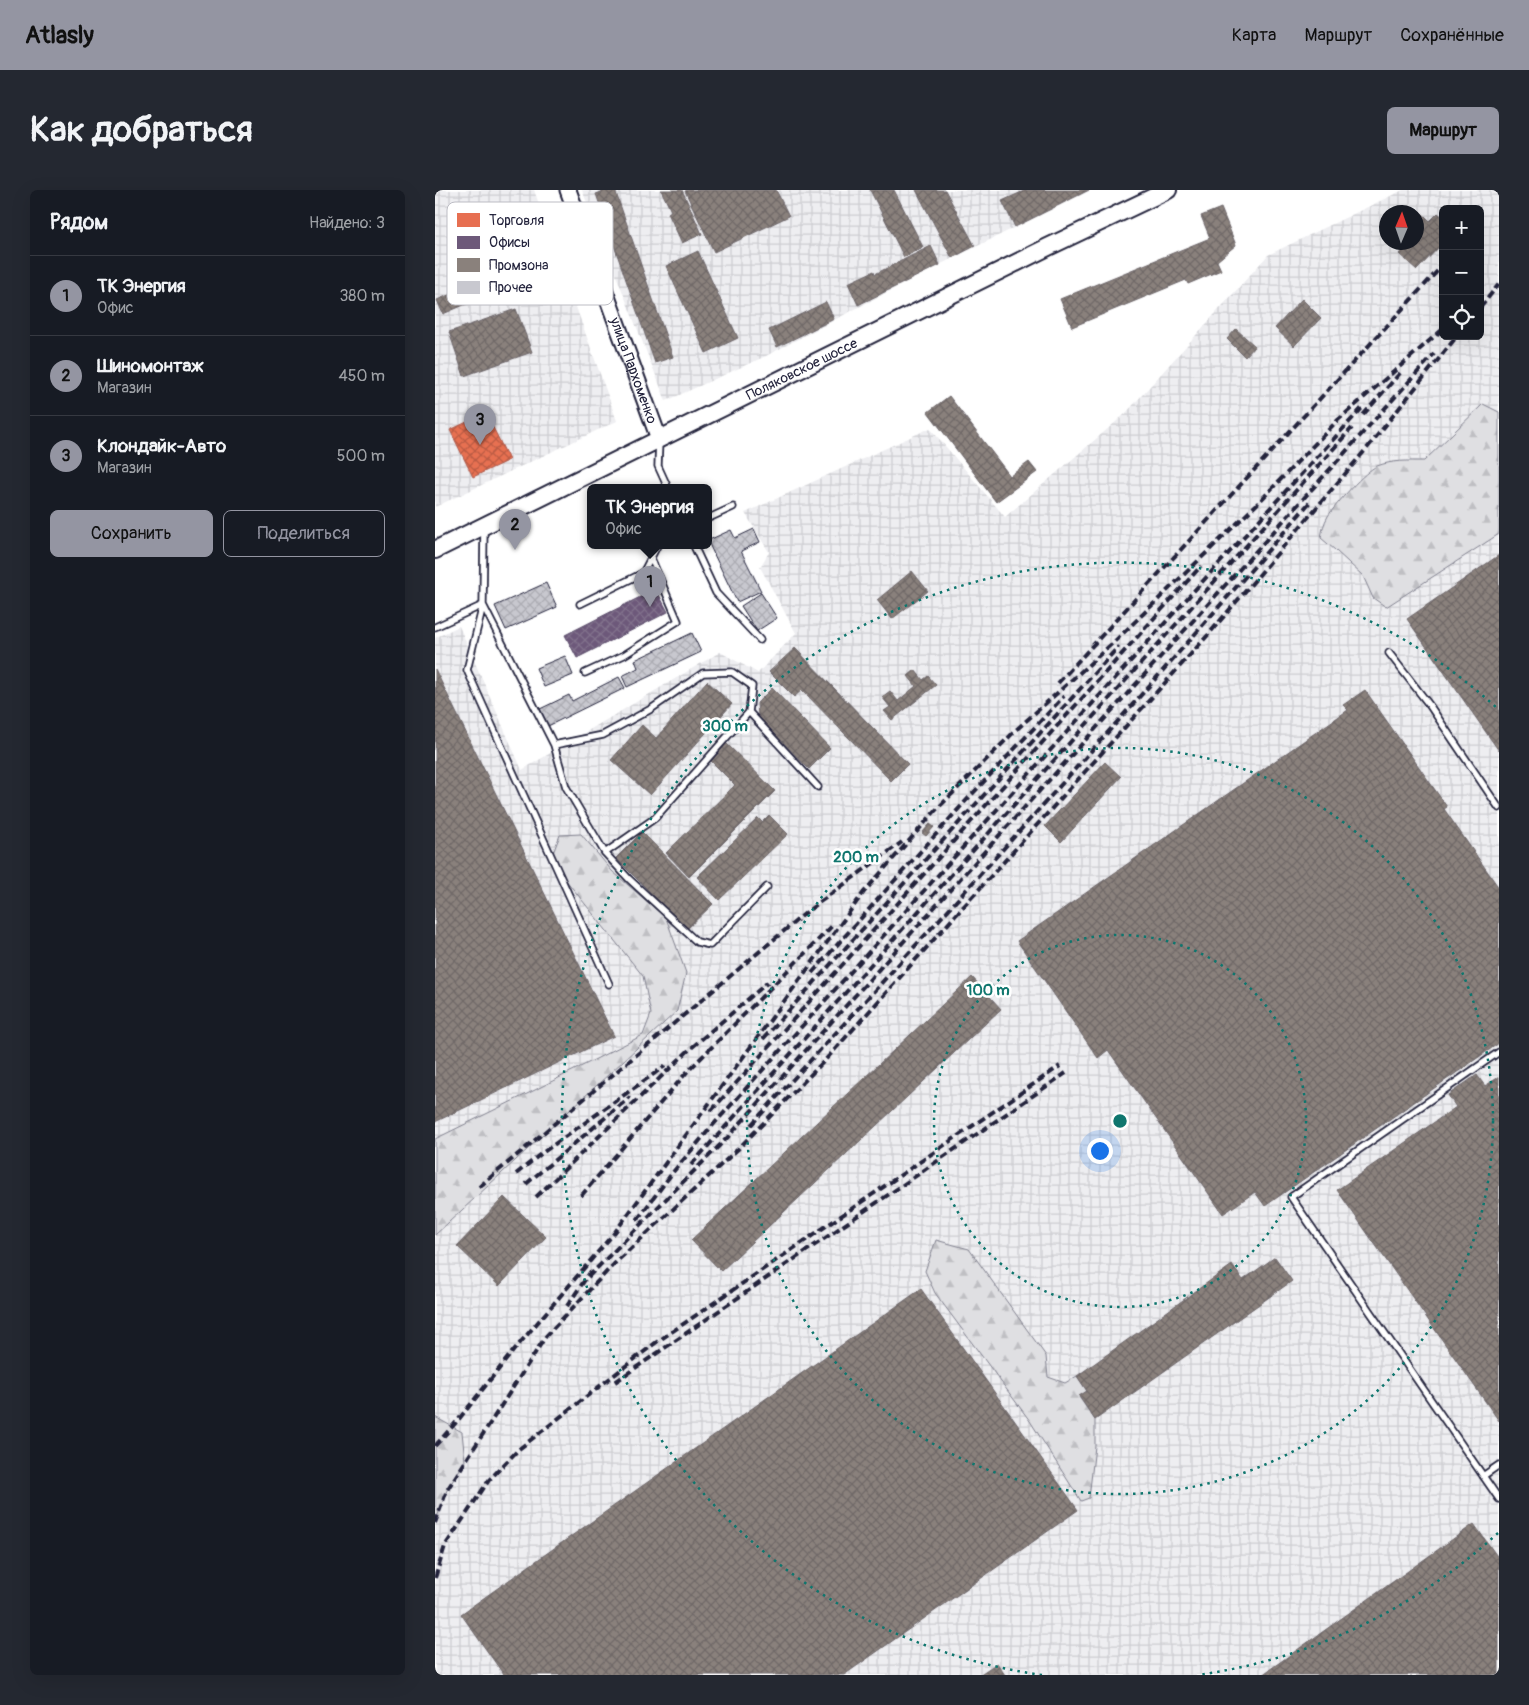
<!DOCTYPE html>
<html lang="ru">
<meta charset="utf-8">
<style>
body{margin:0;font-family:Pangolin,sans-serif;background:#242831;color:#f1f3f6}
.controls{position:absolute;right:15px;top:15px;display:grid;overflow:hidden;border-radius:8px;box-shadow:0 5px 20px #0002}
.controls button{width:45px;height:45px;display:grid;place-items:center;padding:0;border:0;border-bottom:1px solid #363941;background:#171b24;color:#f1f3f6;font:25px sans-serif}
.compass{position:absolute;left:944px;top:15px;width:45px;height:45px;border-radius:50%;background:#171b24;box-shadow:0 5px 20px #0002;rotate:2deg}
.you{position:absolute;left:664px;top:960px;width:18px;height:18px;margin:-12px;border:4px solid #fff;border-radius:50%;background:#1a73e8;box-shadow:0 0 0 8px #1a73e833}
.badge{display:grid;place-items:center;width:32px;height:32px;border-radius:50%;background:#9495a2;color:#111;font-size:16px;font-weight:700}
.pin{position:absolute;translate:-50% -41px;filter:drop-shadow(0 1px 2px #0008)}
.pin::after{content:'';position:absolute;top:26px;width:18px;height:15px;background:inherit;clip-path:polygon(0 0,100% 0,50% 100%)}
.popup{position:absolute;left:152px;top:294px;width:125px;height:65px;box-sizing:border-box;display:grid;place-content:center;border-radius:8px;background:#171b24;filter:drop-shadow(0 1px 4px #0005);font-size:16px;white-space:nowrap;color:#9ea1a6}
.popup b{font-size:19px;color:#f1f3f6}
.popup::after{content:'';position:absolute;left:50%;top:100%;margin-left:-10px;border:10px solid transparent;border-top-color:#171b24}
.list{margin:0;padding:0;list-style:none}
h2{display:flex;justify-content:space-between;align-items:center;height:65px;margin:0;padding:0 20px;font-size:21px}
h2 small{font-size:16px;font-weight:400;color:#9ea1a6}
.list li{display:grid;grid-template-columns:32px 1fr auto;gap:15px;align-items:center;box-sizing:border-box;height:80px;padding:0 20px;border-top:1px solid #363941}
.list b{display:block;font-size:19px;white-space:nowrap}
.list p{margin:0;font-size:16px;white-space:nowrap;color:#9ea1a6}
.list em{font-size:16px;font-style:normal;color:#9ea1a6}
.actions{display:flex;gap:10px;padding:15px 20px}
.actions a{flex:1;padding:11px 0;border:1px solid #9495a2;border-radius:8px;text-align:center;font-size:18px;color:#9495a2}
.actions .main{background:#9495a2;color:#111}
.icon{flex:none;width:28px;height:28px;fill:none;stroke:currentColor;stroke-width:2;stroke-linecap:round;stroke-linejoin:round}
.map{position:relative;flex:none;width:1064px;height:1485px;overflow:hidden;border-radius:8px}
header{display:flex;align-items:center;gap:30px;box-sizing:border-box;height:70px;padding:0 25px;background:#9495a2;color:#111}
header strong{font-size:24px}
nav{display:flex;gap:28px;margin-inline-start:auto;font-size:18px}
.intro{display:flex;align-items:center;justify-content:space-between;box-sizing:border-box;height:120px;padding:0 30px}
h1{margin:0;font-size:35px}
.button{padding:12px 22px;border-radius:8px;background:#9495a2;color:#111;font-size:18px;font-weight:700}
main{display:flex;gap:30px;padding:0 30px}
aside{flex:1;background:#171b24;border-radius:8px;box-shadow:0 5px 20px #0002}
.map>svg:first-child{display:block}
.industrial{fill:url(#industrial-grid);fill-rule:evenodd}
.forest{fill:url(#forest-firs);stroke:#80808e}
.shops{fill:url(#shops-cross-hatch);stroke:#ac584a}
.offices{fill:url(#offices-cross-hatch);stroke:#564867}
.industry{fill:url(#industry-cross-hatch);stroke:#6b6468}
.building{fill:url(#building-cross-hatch);stroke:#22223b}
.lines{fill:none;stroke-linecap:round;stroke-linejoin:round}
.service-casing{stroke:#22223b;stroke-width:9}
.tertiary-casing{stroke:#22223b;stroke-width:19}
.secondary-casing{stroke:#22223b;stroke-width:20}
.service{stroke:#fff;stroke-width:5.5}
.tertiary{stroke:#fff;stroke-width:15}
.secondary{stroke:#fff;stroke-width:16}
.rail{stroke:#22223b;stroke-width:4;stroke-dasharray:8 4;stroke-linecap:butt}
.ring{fill:none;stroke:#0f766e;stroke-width:2.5;stroke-dasharray:2.5 5}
.labels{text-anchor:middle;stroke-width:5;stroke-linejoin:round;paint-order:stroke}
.street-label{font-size:14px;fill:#22223b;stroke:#fff}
.key{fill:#fff;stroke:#bdbdc4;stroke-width:1}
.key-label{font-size:14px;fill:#22223b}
.centre{fill:#0f766e;stroke:#fff;stroke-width:2.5}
.ring-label{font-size:15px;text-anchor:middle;font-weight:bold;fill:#0f766e;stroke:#fff;stroke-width:5;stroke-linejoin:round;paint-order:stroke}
</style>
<header>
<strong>Atlasly</strong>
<nav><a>Карта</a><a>Маршрут</a><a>Сохранённые</a></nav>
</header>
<div class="intro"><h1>Как добраться</h1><a class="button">Маршрут</a></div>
<main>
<aside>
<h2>Рядом<small>Найдено: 3</small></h2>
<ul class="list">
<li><span class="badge">1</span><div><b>ТК Энергия</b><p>Офис</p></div><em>380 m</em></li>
<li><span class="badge">2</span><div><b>Шиномонтаж</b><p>Магазин</p></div><em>450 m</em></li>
<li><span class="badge">3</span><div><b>Клондайк-Авто</b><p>Магазин</p></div><em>500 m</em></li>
</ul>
<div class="actions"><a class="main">Сохранить</a><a>Поделиться</a></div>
</aside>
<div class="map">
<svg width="1064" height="1485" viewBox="0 0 1064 1485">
<defs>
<pattern id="industrial-grid" width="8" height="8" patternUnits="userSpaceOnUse" patternTransform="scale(1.25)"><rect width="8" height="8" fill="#eeeef1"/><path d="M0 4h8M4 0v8" fill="none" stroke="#ccccd0"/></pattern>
<pattern id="forest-firs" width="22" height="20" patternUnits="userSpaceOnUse" patternTransform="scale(1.25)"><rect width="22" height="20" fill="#dfdfe2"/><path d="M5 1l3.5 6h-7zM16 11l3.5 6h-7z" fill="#bfbfc3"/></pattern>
<pattern id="shops-cross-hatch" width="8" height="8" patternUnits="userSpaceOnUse" patternTransform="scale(1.25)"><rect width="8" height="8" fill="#e76f51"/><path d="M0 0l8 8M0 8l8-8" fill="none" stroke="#bb5b44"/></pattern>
<pattern id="offices-cross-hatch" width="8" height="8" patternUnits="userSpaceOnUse" patternTransform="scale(1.25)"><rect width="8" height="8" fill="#6d597a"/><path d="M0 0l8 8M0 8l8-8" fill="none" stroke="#81728c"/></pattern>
<pattern id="industry-cross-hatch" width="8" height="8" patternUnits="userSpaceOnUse" patternTransform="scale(1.25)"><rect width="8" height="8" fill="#8a817c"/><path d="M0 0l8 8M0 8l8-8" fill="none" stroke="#706967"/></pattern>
<pattern id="building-cross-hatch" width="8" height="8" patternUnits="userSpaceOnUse" patternTransform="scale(1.25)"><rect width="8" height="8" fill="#c8c8cf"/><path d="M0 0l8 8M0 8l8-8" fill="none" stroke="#acacb3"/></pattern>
</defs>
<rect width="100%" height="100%" fill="#fff"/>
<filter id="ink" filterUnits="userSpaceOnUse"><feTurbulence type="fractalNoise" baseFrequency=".02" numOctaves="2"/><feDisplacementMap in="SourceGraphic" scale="10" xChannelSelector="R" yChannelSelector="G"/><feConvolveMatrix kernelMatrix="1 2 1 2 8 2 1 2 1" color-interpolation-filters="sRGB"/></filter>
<g filter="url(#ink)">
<path class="industrial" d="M0 0H99L182 231 0 317Z
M147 0H656L496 79 331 166 231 211Z
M968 0H1064V1485H0V448L24 436 87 580 285 462 323 483 361 443 325 377 334 362 310 323 495 238 570 327 690 224 833 65ZM1008 19H1045V146H1008ZM952 22H982V52H952Z"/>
<path class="forest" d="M1048 214 1064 222V344L951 417 938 408 928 386 900 360 886 348C887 340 889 333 893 326 901 314 930 281 942 276 958 270 973 271 989 271Z
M146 644 177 681 231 728 251 783 242 821 0 1045V949L98 901 208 845 216 824 208 786 130 689 118 663 125 645Z
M501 1050 534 1059 611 1166 613 1187 630 1193 642 1186 652 1201 644 1207 660 1230V1256L654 1308 646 1311 595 1231 500 1103 490 1081Z
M0 1227 27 1242 30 1271 12 1300 0 1333Z"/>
<path class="shops" d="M51 223 74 270 38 287 15 240Z"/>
<path class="offices" d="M221 399 233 422 142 468 130 445Z"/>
<path class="industry" d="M172 0H180L238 167 220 173 161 4Z
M226 0H247L267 44 247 53 233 23 236 21Z
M253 0H341L354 26 279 62 250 1Z
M435 0H459L488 57 469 67Z
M481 0H510L540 56 517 68Z
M591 0H654L580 37 567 11Z
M786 18 801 55 782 71 786 80 753 94 751 90 637 137 625 109 775 48 766 26Z
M987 23 995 31 1003 23 1008 27V53L982 80 964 64 973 54 971 52H982V29Z
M496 56 505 75 423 115 413 93 439 81 440 84Z
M263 61 303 148 271 163 231 76Z
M37 95 43 109 8 124 2 110Z
M867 109 886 128 859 156 840 138Z
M391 112 399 129 342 157 334 140Z
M81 119 97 162 29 186 14 142Z
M801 139 820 156 810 167 792 149Z
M514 206 575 286 594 272 602 282 561 312 493 222Z
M1064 365V561L972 429Z
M477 381 493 401 457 429 442 410Z
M360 458 473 574 456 591 367 500 359 507 334 482Z
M0 479 179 846 0 932Z
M480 480 488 490 493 486 501 495 457 530 449 521 455 517 447 507 455 501 463 511 481 496 473 486Z
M272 491 297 514 215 605 176 570 207 535 221 548Z
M337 498 395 558 374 579 323 527 322 513Z
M930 500 1012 617 1009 619 1064 698V853L830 1016 820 1002 788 1024 673 860 663 868 582 751 913 520 908 515Z
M291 553 340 601 254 687 231 663 300 595 275 570Z
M670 572 686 587 626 652 610 636Z
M334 625 353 644 284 710 262 687 323 628 327 632Z
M495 634 499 637 491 646 487 643Z
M207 642 278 714 252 739 181 668Z
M537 787 566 819 286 1081 256 1050Z
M1042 885 1050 896 1064 887V1231L902 1000 1021 917 1013 905Z
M69 1007 111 1047 64 1096 22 1056Z
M840 1067 857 1091 660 1230 644 1206 652 1201 642 1186 797 1075 808 1090Z
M486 1099 643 1320 409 1485H69L26 1424Z
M1039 1334 1064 1369V1485H827Z
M562 1473 570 1485H544Z"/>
<path class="building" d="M319 339 325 352 306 361 326 401 302 412 274 354V350L296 340 300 348Z
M111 393 122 417 71 440 60 416Z
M326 403 342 428 322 441 306 416Z
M257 443 266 462 192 497 187 486 203 478 200 470Z
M130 466 138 485 109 497 101 478Z
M184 487 190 498 113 536 105 519 134 505 137 511Z"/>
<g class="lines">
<g class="service-casing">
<path id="service" d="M224 251 223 276 233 298
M274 328 298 317
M49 338 48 415 119 555 168 545 216 519 268 483 297 482 317 496 314 522 220 628 170 663 194 689 262 752 275 755 332 697
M259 356 281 403 325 450
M145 414 208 383 222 356
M48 415 32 480 174 794
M0 437 48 415
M954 463 995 516 1064 618
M150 483 189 465 243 431 216 368
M314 522 383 597
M119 555 131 597 170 663
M1064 862 856 1007 1064 1309
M1048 1286 1064 1275"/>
</g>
<g class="tertiary-casing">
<g id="tertiary">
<path id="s1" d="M133 0 224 249"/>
</g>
</g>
<g class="secondary-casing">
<g id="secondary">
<path id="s2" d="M0 360 613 57 733 0"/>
</g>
</g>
<use href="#service" class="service"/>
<use href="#tertiary" class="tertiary"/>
<use href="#secondary" class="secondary"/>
<path class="rail" d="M1045 118 1064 94
M928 225 966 182
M623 493 1008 75
M377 783 528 614 629 506
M328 849 684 456
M276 921 766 376
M316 935C505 730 693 523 875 312
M256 975 917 238
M81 984 107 963 230 876
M91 994 195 907
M44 997 374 720 467 652
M146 1006 252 882 398 735
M101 1007 255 859 333 792
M202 1030 238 982 279 934 756 404 929 216
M153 1087 293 947 542 670 999 164
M132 1116 156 1081
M180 1192 631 883
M0 1256 24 1229 79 1160 180 1042 429 702 501 620 581 540 680 451 821 315 903 230 1008 139
M0 1333 12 1300 111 1146 179 1074 303 959 394 866 773 445 933 257 1022 146
M0 1388 10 1356 54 1290 84 1259 219 1154 625 876"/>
</g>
</g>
<g class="ring">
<circle cx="685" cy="931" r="186"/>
<circle cx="685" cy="931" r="373"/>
<path d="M1063 1343A559 559 0 0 1 763 1485M607 1485A559 559 0 1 1 1063 519"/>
</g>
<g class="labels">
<g class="street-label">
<text dy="5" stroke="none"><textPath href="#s2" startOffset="409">Поляковское шоссе</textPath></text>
<text dy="5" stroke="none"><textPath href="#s1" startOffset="192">улица Пархоменко</textPath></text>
</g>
</g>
<rect x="12" y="12" width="166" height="103" rx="8" class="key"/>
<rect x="22" y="23" width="23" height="14" fill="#e76f51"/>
<rect x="22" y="46" width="23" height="13" fill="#6d597a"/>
<rect x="22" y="68" width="23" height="14" fill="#8a817c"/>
<rect x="22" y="91" width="23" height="13" fill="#c8c8cf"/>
<g class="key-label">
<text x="54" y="35">Торговля</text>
<text x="54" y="57">Офисы</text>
<text x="54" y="80">Промзона</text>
<text x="54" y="102">Прочее</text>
</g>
<circle cx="685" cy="931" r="8" class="centre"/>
<g class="ring-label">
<text x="290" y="541">300 m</text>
<text x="421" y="672">200 m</text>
<text x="553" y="805">100 m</text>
</g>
</svg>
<div class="controls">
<button>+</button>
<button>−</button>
<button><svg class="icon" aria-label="locate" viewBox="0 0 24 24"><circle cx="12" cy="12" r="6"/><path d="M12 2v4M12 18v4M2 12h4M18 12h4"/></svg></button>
</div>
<svg class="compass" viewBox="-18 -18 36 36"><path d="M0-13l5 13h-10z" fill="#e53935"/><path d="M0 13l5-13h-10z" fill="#9ea1a6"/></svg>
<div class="you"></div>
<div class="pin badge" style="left:215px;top:417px">1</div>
<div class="popup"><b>ТК Энергия</b>Офис</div>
<div class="pin badge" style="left:80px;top:360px">2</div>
<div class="pin badge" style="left:45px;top:255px">3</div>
</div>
</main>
